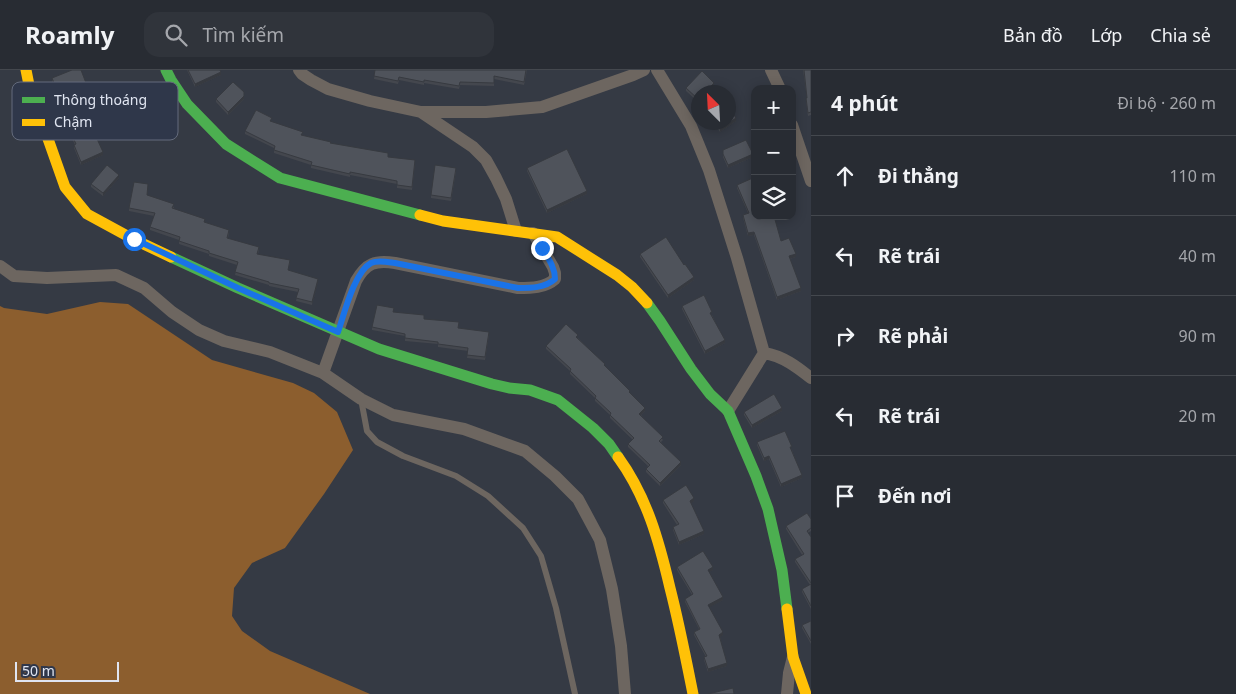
<!DOCTYPE html>
<html lang="vi">
<meta charset="utf-8">
<style>
body{margin:0;font-family:"Noto Sans",sans-serif;background:#30343b;color:#f1f3f6}
.controls{position:absolute;right:15px;top:15px;display:grid;overflow:hidden;border-radius:10px;box-shadow:0 2px 12px #0003}
.controls button{width:45px;height:45px;display:grid;place-items:center;padding:0;border:0;border-bottom:1px solid #44484e;background:#282c33;color:#f1f3f6;font:25px sans-serif}
.compass{position:absolute;left:691px;top:15px;width:45px;height:45px;border-radius:50%;background:#282c33;box-shadow:0 2px 12px #0003;rotate:336deg}
.scale{position:absolute;left:15px;bottom:12px;width:104px;box-sizing:border-box;padding-left:5px;border:2px solid #e0e5f1;border-top:0;font-size:14px;line-height:18px;white-space:nowrap;color:#e0e5f1;-webkit-text-stroke:4px #2f374a;paint-order:stroke}
.stop{position:absolute;width:15px;height:15px;margin:-11px;border:4px solid #1a73e8;border-radius:50%;background:#fff}
.stop.end{background:#1a73e8;border-color:#fff;box-shadow:0 1px 5px #0008}
.list{margin:0;padding:0;list-style:none}
h2{display:flex;justify-content:space-between;align-items:center;height:65px;margin:0;padding:0 20px;font-size:21px}
h2 small{font-size:16px;font-weight:400;color:#a5a7ac}
.list li{display:grid;grid-template-columns:32px 1fr auto;gap:15px;align-items:center;box-sizing:border-box;height:80px;padding:0 20px;border-top:1px solid #44484e}
.list b{display:block;font-size:19px;white-space:nowrap}
.list em{font-size:16px;font-style:normal;color:#a5a7ac}
.icon{flex:none;width:28px;height:28px;fill:none;stroke:currentColor;stroke-width:2;stroke-linecap:round;stroke-linejoin:round}
.map{position:relative;flex:none;width:811px;height:624px;overflow:hidden}
header{display:flex;align-items:center;gap:30px;box-sizing:border-box;height:70px;padding:0 25px;background:#282c33;border-bottom:1px solid #44484e}
header strong{font-size:24px}
nav{display:flex;gap:28px;margin-inline-start:auto;font-size:18px}
.search{width:350px;height:45px;background:#30343b;display:flex;align-items:center;gap:12px;box-sizing:border-box;padding:0 18px;border-radius:15px;color:#a5a7ac;font-size:19px}
main{display:flex}
aside{flex:1;background:#282c33}
.map>svg:first-child{display:block}
.forest{fill:#8c5e2e}
.lines{fill:none;stroke-linecap:round;stroke-linejoin:round}
.lane{stroke:#6d6660;stroke-width:6}
.street{stroke:#6d6660;stroke-width:12}
.fast{stroke:#4caf50;stroke-width:11}
.slow{stroke:#ffc107;stroke-width:11}
.wall{fill:#44474e}
.shaded-wall{fill:#373a40}
.building{fill:#4f535b;stroke:#373a40}
.route{stroke:#1a73e8;stroke-width:6}
.key{fill:#2f374a;stroke:#646b7c;stroke-width:1}
.key-label{font-size:14px;fill:#e0e5f1}
</style>
<header>
<strong>Roamly</strong>
<div class="search"><svg class="icon" aria-label="search" viewBox="0 0 24 24"><circle cx="10" cy="10" r="6"/><path d="M15 15l6 6"/></svg>Tìm kiếm</div>
<nav><a>Bản đồ</a><a>Lớp</a><a>Chia sẻ</a></nav>
</header>
<main>
<div class="map">
<svg width="811" height="624" viewBox="0 0 811 624">
<rect width="100%" height="100%" fill="#353a44"/>
<path class="forest" d="M100 232 128 234 212 290 293 313 314 323 337 342 353 380 324 424 285 478 252 493 234 518 232 546 242 561 270 581 370 624H0V236L4 238 47 244Z"/>
<g class="lines">
<path class="lane" d="M361 329 367 361 377 372 403 386 456 406 488 426 523 458 541 486 556 538 575 624"/>
<path class="street" d="M299 0 302 4 311 10 328 19 370 31 421 42 473 77 486 90 496 108 506 129 516 161
M657 0 691 56 709 100 737 188 764 283
M771 0 780 19
M421 42H486L542 37 633 5 644 0
M792 55 811 111
M0 196 14 206 47 208 116 205 144 218 172 242 199 260 224 271 270 282 323 303 361 329 393 345 464 359 525 381 555 406 578 429 600 470 612 519 621 576 625 624
M323 303 356 211C366 193 375 190 395 193L518 218C531 218 545 218 555 209V203L553 197 533 163
M728 341 764 283C783 286 797 297 811 308
M787 624 789 603 793 587"/>
<path class="fast" d="M166 0 171 10 187 34 226 74 280 108 420 145
M171 187 238 218 379 279 492 314 509 318 530 320 558 330 593 358 609 374 618 387
M647 233 660 251 691 299 710 324 728 341 756 406 768 439 782 500 787 539"/>
<path class="slow" d="M26 0 29 15 65 117 87 144 133 169 171 187
M420 145 443 151 557 167 617 205 632 217 647 233
M618 387C647 427 659 471 670 518 679 553 686 589 693 624
M787 539 793 587 806 624"/>
</g>
<path class="wall" d="M187 0H220L221 5 195 17Z
M375 0H527L524 15 494 9V16L460 15 459 19 424 13V15L399 10 398 14 374 9Z
M803 0H811V45L808 46 806 31 807 28Z
M52 8 86 16 77 20 91 51 89 52 103 85 81 95 74 78V75H75L62 47V44L65 42 52 11Z
M714 16 708 22H698V32L686 21V18Z
M216 29H244L228 45 216 32Z
M736 51 720 62 713 52H728Z
M271 52 302 65 330 73 415 93 412 120 397 118V114L350 105V107L311 98V95L274 83V78L245 64V61Z
M723 80 753 87 728 98 723 87Z
M527 98 587 124 547 143 527 101Z
M456 101 451 131 431 128V125Z
M119 108 103 126 91 117V114Z
M737 115 781 171 796 187 790 189 801 221 777 230 754 165 748 166 743 148V145L748 143 737 118Z
M148 117 147 125 174 137 173 139 229 163 228 168 259 180 258 184 290 193 288 200 318 212 312 235 296 231 298 222 269 216V215L235 205 237 195 209 186V184L179 174V170L150 160V157L154 146 129 141V138Z
M640 184 684 195 694 210 668 228 640 187Z
M682 236 712 245 725 273 705 284 682 239Z
M394 242 489 265 485 290 467 288 468 281 438 277V274L405 271V266L372 260V257Z
M578 268 605 296 645 341 641 345 663 370 661 372 681 395 660 416 646 402V399L648 396 628 377V374L633 370 610 348V345L595 331V328L570 304V301L546 279V276Z
M782 341 752 358 744 345V342Z
M757 372 792 380 802 408 781 417 769 389 764 391 757 375Z
M663 430 694 431 691 433 704 464 679 475 673 460V457L677 455 663 433Z
M811 449V461L808 463 811 467V539L802 522V519L810 515 795 492V489L802 485 786 459V456Z
M677 497 713 500 709 502 723 530 709 537 723 565 720 567 727 596 708 602 704 590V587H706L694 565V562L699 559 685 532V529L692 525 677 500Z
M811 551V574L802 558V555Z"/>
<path class="shaded-wall" d="M221 2V5L195 17V14Z
M86 13V16L76 20V17Z
M714 13V16L708 22H705Z
M244 26V29L228 45V42Z
M736 48V51L720 62V59Z
M103 82V85L81 95V92Z
M753 84V87L728 98V95Z
M119 105V108L103 126V123Z
M587 121V124L547 143V140Z
M754 162V165L748 166V163Z
M796 184V187L789 189V186Z
M694 207V210L668 228V225Z
M318 209V212L312 235V232Z
M801 218V221L777 230V227Z
M725 270V273L705 284V281Z
M645 338V341L639 347V344Z
M782 338V341L752 358V355Z
M769 386V389L764 391V388Z
M681 392V395L660 416V413Z
M802 405V408L781 417V414Z
M694 428V431L690 434V431Z
M704 461V464L679 475V472Z
M713 497V500L708 503V500Z
M723 527V530L708 538V535Z
M723 562V565L719 568V565Z
M727 593V596L708 602V599Z"/>
<path class="building" d="M72 0H81L86 13 76 17 91 48 88 49 103 82 81 92 74 75 76 74 62 44 66 42 52 8Z
M188 0H220L221 2 195 14Z
M375 0H526L524 12 494 6V13L460 12 459 16 424 10V12L399 7 398 11 374 6Z
M804 0H811V42L808 43 806 28H807Z
M702 1 714 13 705 22H698V29L686 18Z
M233 12 244 22V26L228 42 216 29Z
M728 36 736 48 720 59 715 52H728Z
M256 40 272 48 270 51 303 62 301 65 331 72 330 73 388 83V87L415 90 412 117 397 115V111L350 102V104L311 95 312 92 274 80 275 76 245 61Z
M746 70 753 84 728 95 723 84V80Z
M567 79 587 121 547 140 527 98Z
M107 95 119 105 103 123 91 114Z
M435 95 456 98 451 128 431 125Z
M755 107V146H774L781 171 789 168 796 184 789 186 801 218 777 227 754 162 748 163 743 145 749 143 737 115Z
M134 112 148 114 147 125 174 134 172 138 205 149 204 152 229 160 227 168 259 177 257 184 290 190 288 200 318 209 312 232 296 228 299 219 269 213V212L235 202 238 192 209 183V181L179 171 180 167 150 157 155 143 129 138Z
M666 167 684 195 685 194 694 207 668 225 640 184Z
M704 225 712 242 710 243 725 270 705 281 682 236Z
M377 235 394 238 393 242 424 245V249L459 252 458 258 489 262 485 287 467 285 468 278 438 274V272L405 268V264L372 257Z
M566 254 578 265 576 267 605 294 604 295 630 321 629 322 645 338 639 344 663 367 659 371 681 392 660 413 646 399 650 395 628 374 634 368 610 345 611 343 595 328 596 326 570 301 571 299 546 276Z
M774 324 782 338 752 355 744 342Z
M785 361 792 377H790L802 405 781 414 769 386 764 388 757 372Z
M686 415 694 428 690 431 704 461 679 472 673 457 679 454 663 430Z
M807 443 811 449V458L807 461 811 467V513L795 489 804 484 786 456Z
M703 481 713 497 708 500 723 527 708 535 723 562 719 565 727 593 708 599 704 587 707 586 694 562 700 559 685 529 693 524 677 497Z
M811 514V536L802 519Z
M811 551V571L802 555Z
M733 618 734 624H708Z"/>
<g class="lines">
<path class="route" d="M134 169 238 218 338 262C344 245 354 202 371 193 378 190 387 192 395 193L518 218C531 218 545 218 555 209 555 197 548 188 542 178"/>
</g>
<rect x="12" y="12" width="166" height="58" rx="8" class="key"/>
<rect x="22" y="27" width="23" height="6" fill="#4caf50"/>
<rect x="22" y="49" width="23" height="7" fill="#ffc107"/>
<g class="key-label">
<text x="54" y="35">Thông thoáng</text>
<text x="54" y="57">Chậm</text>
</g>
</svg>
<div class="controls">
<button>+</button>
<button>−</button>
<button><svg class="icon" aria-label="layers" viewBox="0 0 24 24"><path d="M12 4l9 5-9 5-9-5zM3 14l9 5 9-5"/></svg></button>
</div>
<svg class="compass" viewBox="-18 -18 36 36"><path d="M0-13l5 13h-10z" fill="#e53935"/><path d="M0 13l5-13h-10z" fill="#a5a7ac"/></svg>
<div class="scale">50 m</div>
<div class="stop" style="left:134px;top:169px"></div>
<div class="stop end" style="left:542px;top:178px"></div>
</div>
<aside>
<h2>4 phút<small>Đi bộ · 260 m</small></h2>
<ul class="list">
<li><svg class="icon" aria-label="ahead" viewBox="0 0 24 24"><path d="M12 20V5M6 11l6-6 6 6"/></svg><div><b>Đi thẳng</b></div><em>110 m</em></li>
<li><svg class="icon" aria-label="left" viewBox="0 0 24 24"><path d="M17 20v-9H6M10 6l-5 5 5 5"/></svg><div><b>Rẽ trái</b></div><em>40 m</em></li>
<li><svg class="icon" aria-label="right" viewBox="0 0 24 24"><path d="M7 20v-9h11M14 6l5 5-5 5"/></svg><div><b>Rẽ phải</b></div><em>90 m</em></li>
<li><svg class="icon" aria-label="left" viewBox="0 0 24 24"><path d="M17 20v-9H6M10 6l-5 5 5 5"/></svg><div><b>Rẽ trái</b></div><em>20 m</em></li>
<li><svg class="icon" aria-label="arrive" viewBox="0 0 24 24"><path d="M6 21V4h12l-3 4 3 4H6"/></svg><div><b>Đến nơi</b></div></li>
</ul>
</aside>
</main>
